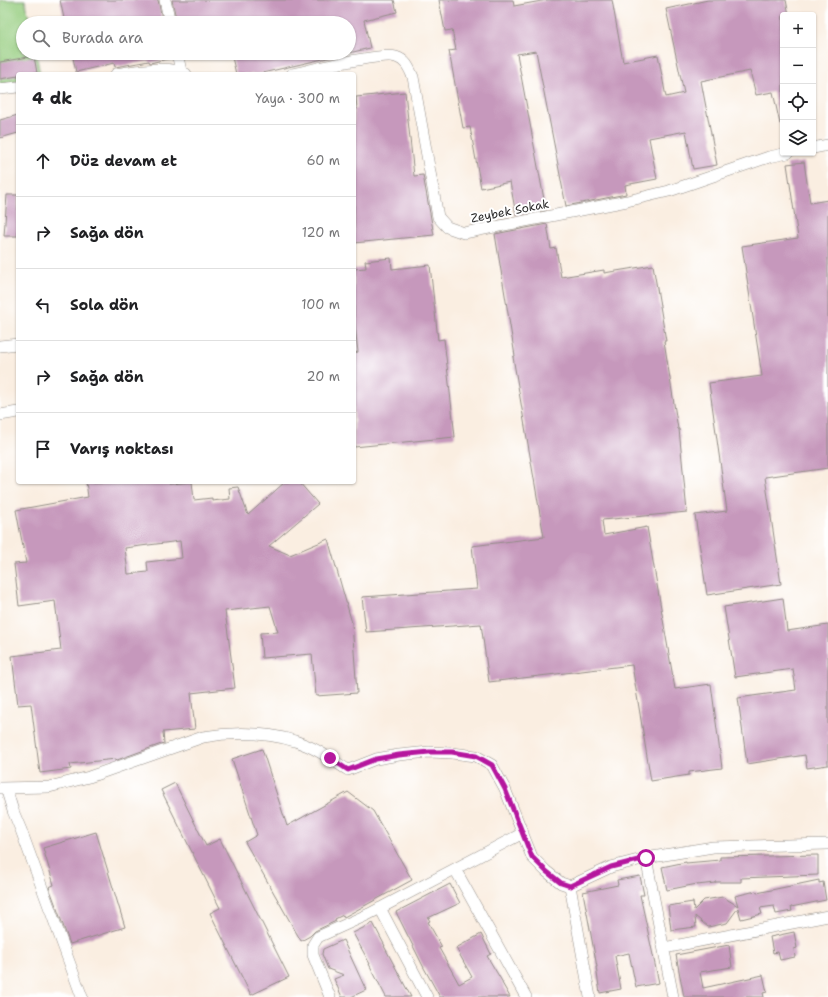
<!DOCTYPE html>
<html lang="tr">
<meta charset="utf-8">
<style>
body{margin:0;font-family:"Shantell Sans",sans-serif;background:#f6f6f6;color:#202124}
.controls{position:absolute;right:12px;top:12px;display:grid;overflow:hidden;border-radius:4px;box-shadow:0 1px 3px #0004}
.controls button{width:36px;height:36px;display:grid;place-items:center;padding:0;border:0;border-bottom:1px solid #e0e0e0;background:#fff;color:#202124;font:20px sans-serif}
.stop{position:absolute;width:12px;height:12px;margin:-9px;border:3px solid #b5179e;border-radius:50%;background:#fff}
.stop.end{background:#b5179e;border-color:#fff;box-shadow:0 1px 4px #0008}
.list{margin:0;padding:0;list-style:none}
h2{display:flex;justify-content:space-between;align-items:center;height:52px;margin:0;padding:0 16px;font-size:17px}
h2 small{font-size:13px;font-weight:400;color:#757577}
.list li{display:grid;grid-template-columns:26px 1fr auto;gap:12px;align-items:center;box-sizing:border-box;height:72px;padding:0 16px;border-top:1px solid #e0e0e0}
.list b{display:block;font-size:15px;white-space:nowrap}
.list em{font-size:13px;font-style:normal;color:#757577}
.icon{flex:none;width:22px;height:22px;fill:none;stroke:currentColor;stroke-width:2;stroke-linecap:round;stroke-linejoin:round}
.map{position:relative;flex:none;width:828px;height:997px;overflow:hidden}
.search{position:absolute;background:#fff;box-shadow:0 1px 3px #0004;left:16px;top:16px;width:340px;height:44px;display:flex;align-items:center;gap:10px;box-sizing:border-box;padding:0 14px;border-radius:22px;color:#757577;font-size:15px}
.panel{position:absolute;background:#fff;box-shadow:0 1px 3px #0004;left:16px;top:72px;width:340px;height:412px;border-radius:4px}
.map>svg:first-child{display:block}
.green{fill:#96cd80;stroke:#607c56}
.building{fill:#c698bc;fill-rule:evenodd}
.lines{fill:none;stroke-linecap:round;stroke-linejoin:round}
.minor-casing{stroke:#928c86;stroke-width:12}
.minor{stroke:#fff;stroke-width:11}
.route{stroke:#b5179e;stroke-width:5}
.labels{text-anchor:middle;stroke-width:4;stroke-linejoin:round;paint-order:stroke}
.street-label{font-size:12px;fill:#2b2b2b;stroke:#fff}
</style>
<div class="map">
<svg width="828" height="997" viewBox="0 0 828 997">
<rect width="100%" height="100%" fill="#fff"/>
<filter id="ink" filterUnits="userSpaceOnUse"><feTurbulence type="fractalNoise" baseFrequency=".025" numOctaves="2"/><feDisplacementMap in="SourceGraphic" scale="8" xChannelSelector="R" yChannelSelector="G"/><feConvolveMatrix kernelMatrix="1 2 1 2 8 2 1 2 1" color-interpolation-filters="sRGB"/></filter>
<filter id="wash" filterUnits="userSpaceOnUse"><feTurbulence type="fractalNoise" baseFrequency=".012" numOctaves="4" result="noise"/><feDisplacementMap in="SourceGraphic" scale="16" xChannelSelector="R" yChannelSelector="G"/><feGaussianBlur stdDeviation="0.9" result="paint"/><feColorMatrix in="noise" values="0 0 0 0 0 0 0 0 0 0 0 0 0 0 0 0 0 1.4 0 .05"/><feComposite in="paint" operator="in"/></filter>
<g filter="url(#wash)">
<rect width="100%" height="100%" fill="#faeee1"/>
<path class="green" d="M0 0H25L30 23H23V53H36L40 74H18V81L0 85Z"/>
<g id="blocks">
<path class="building" d="M60 0H158L163 23H65Z
M172 0H394L397 12 364 20 370 48 349 53V23H177Z
M439 0H513L514 6 547 0H612L623 62 658 55 666 97 684 93 666 9 708 0H786L789 15H783V123L780 124 773 92 756 95 750 71 701 81 717 165 693 169 686 131 649 138 657 179 625 185 626 194 566 206 536 51 517 54 546 210 516 215 510 182 481 188 470 127 463 128 449 51 456 50 452 30 445 31Z
M72 53H170L171 58 150 63 149 61 115 67 114 63 76 72Z
M231 53H336V56L258 74H236Z
M34 56 37 73 18 74V76L0 79V62Z
M405 92 414 176 423 175 434 235 354 243V109H357L356 97Z
M18 115V133L0 138V120Z
M804 162 810 203 828 200V468L765 477 781 584 707 595 695 515 727 511 709 383 762 376 742 246 798 238 787 164Z
M7 195H18V236H4Z
M547 224 551 249 556 248 561 277 604 270V273L653 265 666 341H664L678 429H679L687 512 602 520 604 535 647 527 675 689 711 684 722 768 689 772V775L651 781 632 665 489 682 481 624 366 632 362 597 477 589 472 546 544 537 513 357 515 356 495 234Z
M391 258 392 269 430 265 438 340 444 339 455 437 354 447V353L358 352 354 317V269L366 268 365 261Z
M86 482H169V484L192 482 194 500 212 498V501L230 499 229 488 238 487 248 515 285 482H299L318 504 269 546 290 555 328 539 352 623 357 693 316 696 312 654 262 658 260 633 278 632 270 606 225 611 235 688 191 693 195 729 163 732 164 743 117 760 116 759 70 764 71 769 40 773 31 704 18 705 12 656 61 650 55 601 19 606 14 564 26 563 16 510 88 497ZM180 541 182 558 147 562 148 572 128 574 125 548Z
M783 598 787 631 828 625V765L807 768 805 755 747 764 738 698 796 690 793 669 735 677 724 607Z
M262 749 287 826 348 792 373 811 412 880 344 917 343 915 335 919 336 921 315 931 310 936 301 941 245 842 257 835 232 759Z
M175 783 206 846 220 839 289 977 251 995 210 913 220 908 161 790Z
M96 832 125 927 70 944 49 887 54 885 43 848Z
M818 855V875L741 878V882H715V883L697 885V884L667 890 662 867 686 862V863L720 860V857Z
M640 876 644 895H640L659 983 636 987 629 953 615 956 621 989 600 993 596 967H597L583 892 618 885 617 880Z
M819 880V883L823 882 826 900 791 907 792 911 776 914 774 906 760 908 762 914 741 919 738 908 727 923 708 927 695 916 696 927 671 930 668 906 693 902 694 910 704 900 723 897 738 906 735 896 756 891 757 893Z
M450 884 460 903 428 918 430 921 428 922 442 947 439 948 459 984 472 977 456 948 481 934 491 954 487 956 503 983H502L510 997H440L424 968 396 912Z
M373 923 385 946H384L411 997H386L369 964H370L353 933Z
M794 932 797 948 794 949 795 957 780 960 778 952 773 953 770 937Z
M343 940 366 990 351 997H342L334 979 344 975 328 969 322 954 323 949Z
M729 945 732 967 700 972 703 988 763 975 767 992 763 993 764 997H684L676 955Z"/>
</g>
</g>
<g filter="url(#ink)">
<use href="#blocks" fill-opacity="0" stroke="#928c86" stroke-width="1"/>
<g class="lines">
<g class="minor-casing">
<path id="minor" d="M165 0 170 23
M177 53 181 71
M116 74C134 71 171 65 186 74
M292 74C311 70 381 52 396 57 406 60 409 68 413 77L438 217 447 227 464 233 627 201 669 191 769 157 788 153
M0 89 18 87
M813 148 828 145
M0 346 18 344
M0 415 18 412
M0 788 49 787 89 777 203 737C236 731 277 732 308 746 322 752 335 762 348 770L376 759 399 755 429 752 452 753 476 756 492 765 505 789 532 857 546 871 561 883 570 886 611 867 646 858 713 847 828 844
M6 788 13 811 21 830 82 997
M646 858 673 997
M455 869 526 997
M570 886 590 997
M380 908 427 997
M664 948 828 916
M330 997 313 955V945L318 937 369 914 523 833"/>
</g>
<use href="#minor" class="minor"/>
</g>
</g>
<g class="lines" filter="url(#ink)">
<path class="route" d="M330 758 348 770 376 759 399 755 429 752H452L476 756 492 765 505 789 532 857 546 871 561 883 570 886 611 867 646 858"/>
</g>
<g class="labels">
<g class="street-label">
<text transform="translate(510 211) rotate(-11)" y="4">Zeybek Sokak</text>
</g>
</g>
</svg>
<div class="controls">
<button>+</button>
<button>−</button>
<button><svg class="icon" aria-label="locate" viewBox="0 0 24 24"><circle cx="12" cy="12" r="6"/><path d="M12 2v4M12 18v4M2 12h4M18 12h4"/></svg></button>
<button><svg class="icon" aria-label="layers" viewBox="0 0 24 24"><path d="M12 4l9 5-9 5-9-5zM3 14l9 5 9-5"/></svg></button>
</div>
<div class="stop" style="left:646px;top:858px"></div>
<div class="stop end" style="left:330px;top:758px"></div>
<div class="search"><svg class="icon" aria-label="search" viewBox="0 0 24 24"><circle cx="10" cy="10" r="6"/><path d="M15 15l6 6"/></svg>Burada ara</div>
<section class="panel">
<h2>4 dk<small>Yaya · 300 m</small></h2>
<ul class="list">
<li><svg class="icon" aria-label="ahead" viewBox="0 0 24 24"><path d="M12 20V5M6 11l6-6 6 6"/></svg><div><b>Düz devam et</b></div><em>60 m</em></li>
<li><svg class="icon" aria-label="right" viewBox="0 0 24 24"><path d="M7 20v-9h11M14 6l5 5-5 5"/></svg><div><b>Sağa dön</b></div><em>120 m</em></li>
<li><svg class="icon" aria-label="left" viewBox="0 0 24 24"><path d="M17 20v-9H6M10 6l-5 5 5 5"/></svg><div><b>Sola dön</b></div><em>100 m</em></li>
<li><svg class="icon" aria-label="right" viewBox="0 0 24 24"><path d="M7 20v-9h11M14 6l5 5-5 5"/></svg><div><b>Sağa dön</b></div><em>20 m</em></li>
<li><svg class="icon" aria-label="arrive" viewBox="0 0 24 24"><path d="M6 21V4h12l-3 4 3 4H6"/></svg><div><b>Varış noktası</b></div></li>
</ul>
</section>
</div>
